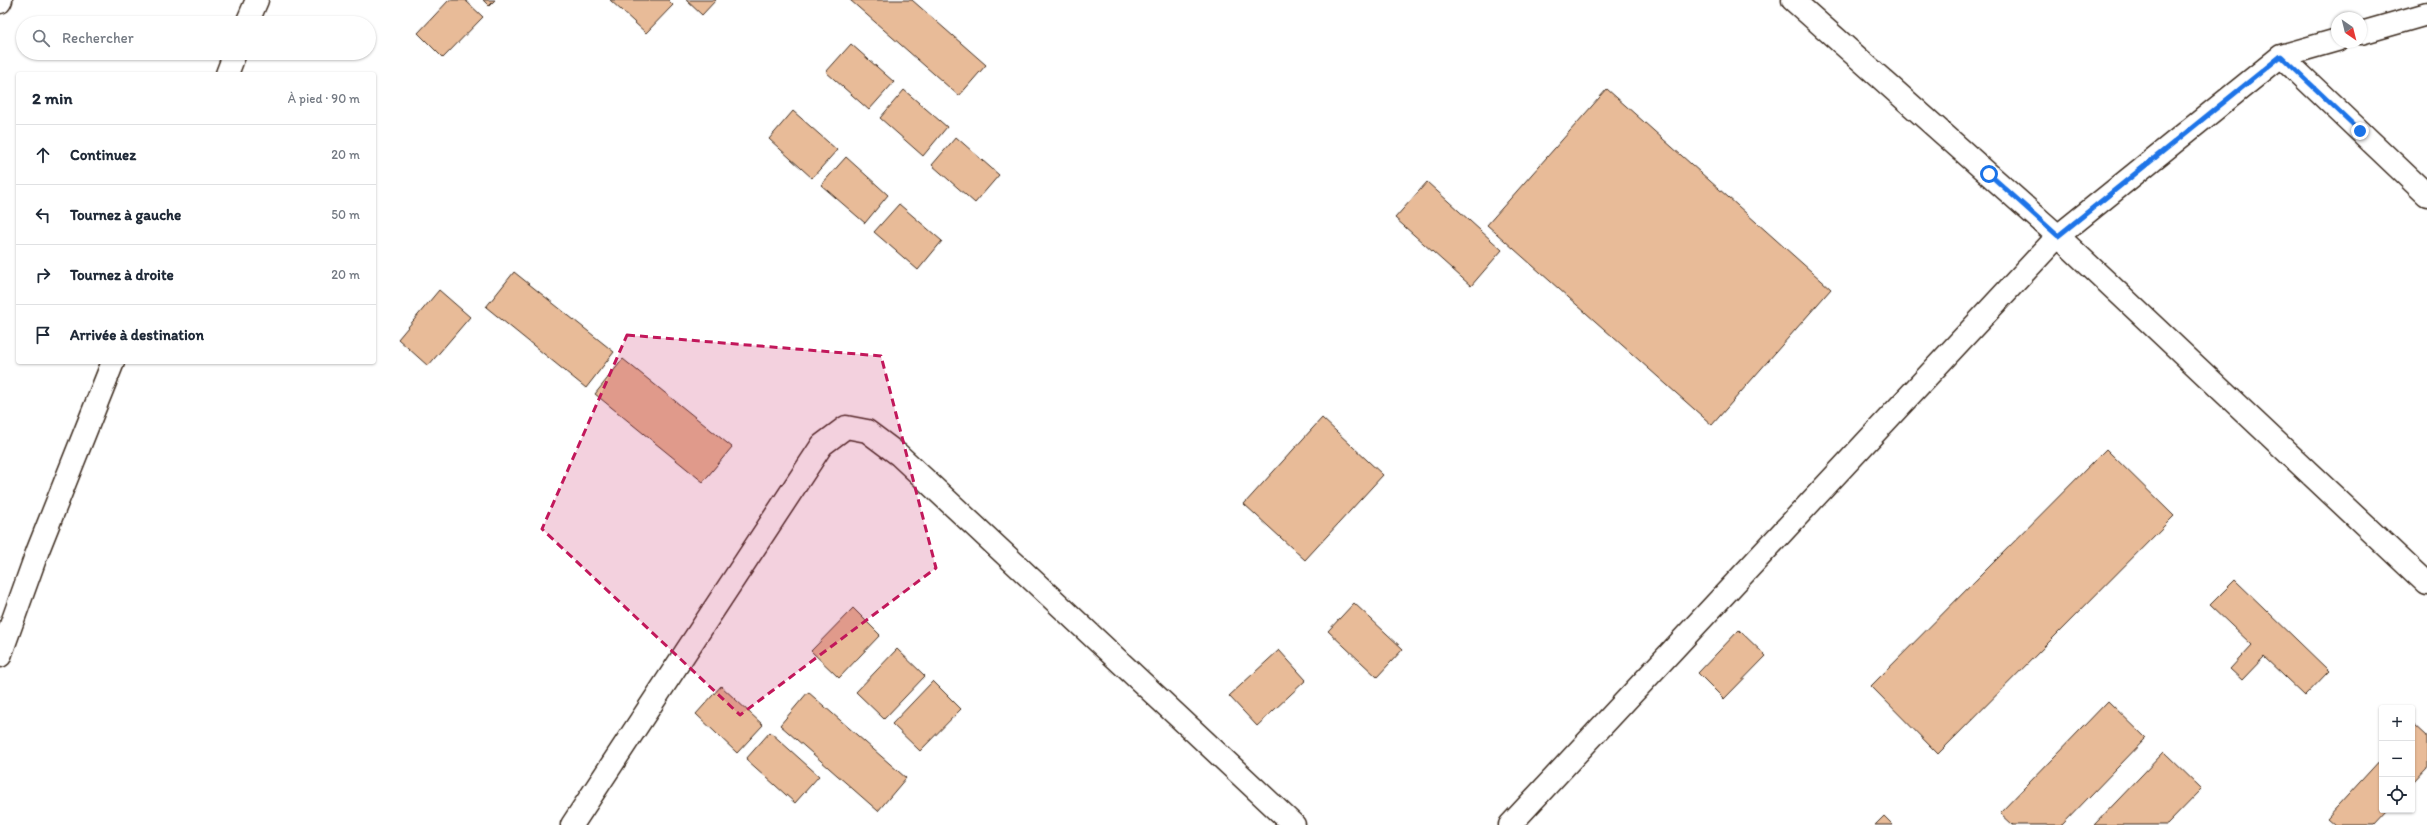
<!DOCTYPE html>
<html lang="fr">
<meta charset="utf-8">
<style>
body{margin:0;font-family:Itim,sans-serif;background:#f6f6f7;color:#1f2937}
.controls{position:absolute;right:12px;bottom:12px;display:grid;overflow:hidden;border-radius:4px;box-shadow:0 1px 3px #0004}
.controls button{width:36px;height:36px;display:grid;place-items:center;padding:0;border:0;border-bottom:1px solid #e0e1e3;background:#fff;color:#1f2937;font:20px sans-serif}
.compass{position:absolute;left:2331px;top:12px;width:36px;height:36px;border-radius:50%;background:#fff;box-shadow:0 1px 3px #0004;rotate:145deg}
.stop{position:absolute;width:12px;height:12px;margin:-9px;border:3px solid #1a73e8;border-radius:50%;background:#fff}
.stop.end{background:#1a73e8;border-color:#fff;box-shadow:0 1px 4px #0008}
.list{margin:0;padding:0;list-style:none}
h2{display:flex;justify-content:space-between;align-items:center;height:52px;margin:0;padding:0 16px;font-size:17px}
h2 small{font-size:13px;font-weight:400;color:#747a83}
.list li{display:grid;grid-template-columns:26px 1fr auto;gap:12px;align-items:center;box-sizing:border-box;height:60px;padding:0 16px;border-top:1px solid #e0e1e3}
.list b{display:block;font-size:15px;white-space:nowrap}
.list em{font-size:13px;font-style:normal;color:#747a83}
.icon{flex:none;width:22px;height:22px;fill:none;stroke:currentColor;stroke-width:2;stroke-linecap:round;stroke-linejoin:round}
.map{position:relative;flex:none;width:2427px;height:825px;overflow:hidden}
.search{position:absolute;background:#fff;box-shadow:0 1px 3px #0004;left:16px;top:16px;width:360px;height:44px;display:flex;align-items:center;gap:10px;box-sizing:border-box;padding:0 14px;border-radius:22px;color:#747a83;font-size:15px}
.panel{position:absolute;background:#fff;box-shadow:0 1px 3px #0004;left:16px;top:72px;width:360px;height:292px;border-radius:4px}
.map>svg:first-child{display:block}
.building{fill:#e8bb98;stroke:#3b2a1e}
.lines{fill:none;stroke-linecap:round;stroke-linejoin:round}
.minor-casing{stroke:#3b2a1e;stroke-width:25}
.tertiary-casing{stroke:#3b2a1e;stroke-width:25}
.minor{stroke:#fff;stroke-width:22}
.tertiary{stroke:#fff;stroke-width:22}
.route{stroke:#1a73e8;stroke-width:5}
.marked{fill:#c2185b;fill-opacity:0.2;stroke:#c2185b;stroke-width:3;stroke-dasharray:8 5;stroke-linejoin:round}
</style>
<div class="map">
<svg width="2427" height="825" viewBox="0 0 2427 825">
<rect width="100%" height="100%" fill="#fff"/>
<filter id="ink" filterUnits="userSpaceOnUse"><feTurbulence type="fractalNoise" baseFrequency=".025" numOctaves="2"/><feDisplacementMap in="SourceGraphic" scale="8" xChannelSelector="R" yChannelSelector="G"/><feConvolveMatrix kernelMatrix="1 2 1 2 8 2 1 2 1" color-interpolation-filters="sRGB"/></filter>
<g filter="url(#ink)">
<path class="building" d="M449 0H465L483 17 443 58 418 33Z
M483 0H495L489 6Z
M610 0H668L673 5 646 33Z
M686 0H716L702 15Z
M850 0H912L986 65 959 96Z
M851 44 894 82 869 110 826 72Z
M1607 89 1831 289 1712 425 1487 225Z
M904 90 947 127 923 156 880 118Z
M793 111 837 150 812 178 769 139Z
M956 137 999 175 975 203 932 165Z
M846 157 888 195 865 223 821 185Z
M1427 182 1502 250 1471 286 1395 218Z
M899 204 942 241 918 270 874 232Z
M514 272 614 352 586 388 486 307Z
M439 290 470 317 428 366 398 339Z
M623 359 732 447 703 482 595 394Z
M1322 418 1383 475 1305 560 1244 504Z
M2106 449 2174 516 1938 754 1871 686Z
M2235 580 2329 671 2305 696 2264 657 2242 680 2230 669 2252 645 2210 605Z
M1354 603 1403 649 1377 677 1328 631Z
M853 608 880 635 839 678 811 651Z
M1739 630 1766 656 1724 699 1698 673Z
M897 649 925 676 884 719 856 692Z
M1279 650 1306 680 1257 726 1229 696Z
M933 681 961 709 920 751 892 724Z
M721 686 763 725 737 753 696 714Z
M808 692 906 778 878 811 780 725Z
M2108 701 2146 738 2062 825H2013L2000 813Z
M2414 724 2427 736V768L2412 784Z
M770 732 819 776 795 803 746 759Z
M2164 752 2202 789 2167 825H2094Z
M2382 758V810H2389L2375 825H2335L2327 818Z
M1884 816 1893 825H1875Z"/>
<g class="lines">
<g class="minor-casing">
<path id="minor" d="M1793 0 2058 236 2281 56 2337 40
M247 23 257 0
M2361 33 2427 14
M2281 56 2427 195
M227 74 235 53
M0 656 38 550 113 362
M572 825 822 445 846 427 867 431 899 455 1294 825
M1510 825 2058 236 2427 584"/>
</g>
<g class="tertiary-casing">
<path id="tertiary" d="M0 2 1 0"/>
</g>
<use href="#minor" class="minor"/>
<use href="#tertiary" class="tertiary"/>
</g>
</g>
<g class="lines" filter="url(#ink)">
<path class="route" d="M1989 174 2058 236 2281 56 2360 131"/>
</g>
<path class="marked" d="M627 335 881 356 936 568 740 715 542 529Z"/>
</svg>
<div class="controls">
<button>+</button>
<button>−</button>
<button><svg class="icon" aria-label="locate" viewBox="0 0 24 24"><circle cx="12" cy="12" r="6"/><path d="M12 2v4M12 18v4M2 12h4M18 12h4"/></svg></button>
</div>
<svg class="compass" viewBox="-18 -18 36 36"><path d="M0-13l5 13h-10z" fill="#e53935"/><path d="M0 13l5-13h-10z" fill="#747a83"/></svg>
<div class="stop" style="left:1989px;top:174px"></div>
<div class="stop end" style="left:2360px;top:131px"></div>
<div class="search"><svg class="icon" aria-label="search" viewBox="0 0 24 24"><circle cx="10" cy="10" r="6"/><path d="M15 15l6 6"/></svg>Rechercher</div>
<section class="panel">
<h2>2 min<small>À pied · 90 m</small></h2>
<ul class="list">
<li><svg class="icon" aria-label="ahead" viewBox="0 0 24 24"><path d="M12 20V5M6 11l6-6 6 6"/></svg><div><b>Continuez</b></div><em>20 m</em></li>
<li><svg class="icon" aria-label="left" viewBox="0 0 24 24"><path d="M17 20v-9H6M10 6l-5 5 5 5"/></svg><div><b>Tournez à gauche</b></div><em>50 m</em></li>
<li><svg class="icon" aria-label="right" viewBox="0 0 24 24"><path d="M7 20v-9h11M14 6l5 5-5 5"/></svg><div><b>Tournez à droite</b></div><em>20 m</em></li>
<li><svg class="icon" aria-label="arrive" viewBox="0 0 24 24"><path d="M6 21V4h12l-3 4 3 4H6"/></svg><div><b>Arrivée à destination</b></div></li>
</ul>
</section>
</div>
